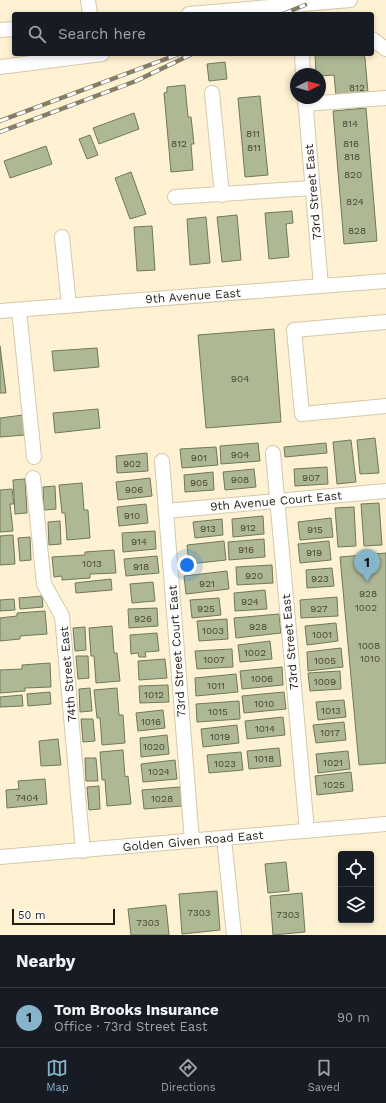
<!DOCTYPE html>
<meta charset="utf-8">
<style>
body{margin:0;font-family:"Work Sans",sans-serif;background:#20242c;color:#f1f3f6}
.controls{position:absolute;right:12px;bottom:12px;display:grid;overflow:hidden;border-radius:4px;box-shadow:0 2px 6px #0003}
.controls button{width:36px;height:36px;display:grid;place-items:center;padding:0;border:0;border-bottom:1px solid #363941;background:#171b24;color:#f1f3f6;font:20px sans-serif}
.compass{position:absolute;left:290px;top:68px;width:36px;height:36px;border-radius:50%;background:#171b24;box-shadow:0 2px 6px #0003;rotate:85deg}
.scale{position:absolute;left:12px;bottom:10px;width:103px;box-sizing:border-box;padding-left:4px;border:2px solid #241f13;border-top:0;font-size:11px;line-height:14px;white-space:nowrap;color:#241f13;-webkit-text-stroke:3px #fff;paint-order:stroke}
.you{position:absolute;left:187px;top:565px;width:14px;height:14px;margin:-10px;border:3px solid #fff;border-radius:50%;background:#1a73e8;box-shadow:0 0 0 6px #1a73e833}
.badge{display:grid;place-items:center;width:26px;height:26px;border-radius:50%;background:#86b4cb;color:#111;font-size:13px;font-weight:700}
.pin{position:absolute;translate:-50% -33px;filter:drop-shadow(0 1px 2px #0008)}
.pin::after{content:'';position:absolute;top:21px;width:14px;height:12px;background:inherit;clip-path:polygon(0 0,100% 0,50% 100%)}
.list{margin:0;padding:0;list-style:none}
h2{display:flex;justify-content:space-between;align-items:center;height:52px;margin:0;padding:0 16px;font-size:17px}
h2 small{font-size:13px;font-weight:400;color:#9ea1a6}
.list li{display:grid;grid-template-columns:26px 1fr auto;gap:12px;align-items:center;box-sizing:border-box;height:60px;padding:0 16px;border-top:1px solid #363941}
.list b{display:block;font-size:15px;white-space:nowrap}
.list p{margin:0;font-size:13px;white-space:nowrap;color:#9ea1a6}
.list em{font-size:13px;font-style:normal;color:#9ea1a6}
.icon{flex:none;width:22px;height:22px;fill:none;stroke:currentColor;stroke-width:2;stroke-linecap:round;stroke-linejoin:round}
.map{position:relative;flex:none;width:386px;height:935px;overflow:hidden}
.search{position:absolute;background:#171b24;box-shadow:0 2px 6px #0003;left:12px;right:12px;top:12px;height:44px;display:flex;align-items:center;gap:10px;box-sizing:border-box;padding:0 14px;border-radius:4px;color:#9ea1a6;font-size:15px}
.sheet{height:112px;background:#171b24}
nav{display:flex;justify-content:space-around;align-items:center;box-sizing:border-box;height:56px;border-top:1px solid #363941;background:#171b24;font-size:11px;color:#9ea1a6}
nav a{display:grid;justify-items:center;gap:2px}
nav .on{color:#86b4cb}
.map>svg:first-child{display:block}
.building{fill:#afb895;stroke:#70785b}
.lines{fill:none;stroke-linecap:round;stroke-linejoin:round}
.minor-casing{stroke:#d4c9a9;stroke-width:16}
.minor{stroke:#fff;stroke-width:14}
.rail-casing{stroke:#867d68;stroke-width:4.5}
.rail{stroke:#fff;stroke-width:3;stroke-dasharray:9;stroke-linecap:butt}
.labels{text-anchor:middle;stroke-width:3;stroke-linejoin:round;paint-order:stroke}
.number-label{font-size:10px;fill:#474534}
.street-label{font-size:12px;fill:#241f13;stroke:#fff}
</style>
<div class="map">
<svg width="386" height="935" viewBox="0 0 386 935">
<rect width="100%" height="100%" fill="#fef2d2"/>
<path class="building" d="M315 54H363L365 58 368 93 336 96 334 75 320 76V74H316Z
M225 62 227 79 209 81 207 64Z
M185 85 188 117H191L194 144H191L193 170 171 172 164 93 167 92V87Z
M260 96 268 175 245 177 238 98Z
M366 108 377 241 344 244 333 111Z
M134 113 139 129 99 144 93 128Z
M90 135 98 155 87 159 79 139Z
M46 146 52 164 10 178 4 161Z
M131 172 146 214 130 219 115 178Z
M292 211 293 223 286 224 289 257 269 259 265 213Z
M237 215 241 260 222 262 217 217Z
M206 217 210 263 190 265 187 219Z
M152 226 155 270 137 271 134 227Z
M274 329 281 422 206 428 198 335Z
M0 346 6 393H0Z
M97 348 99 367 54 371 52 351Z
M98 409 100 428 55 433 53 413Z
M23 415 25 435 0 437V418Z
M375 438 379 473 360 474 357 440Z
M351 440 356 482 337 484 333 442Z
M258 443 260 461 221 464 220 446Z
M326 443 327 453 285 457 284 447Z
M216 447 218 465 182 468 180 449Z
M147 453 148 471 117 473 116 456Z
M327 467 328 484 295 486 294 469Z
M254 469 256 487 225 490 223 472Z
M213 472 214 490 185 492 184 475Z
M150 478 152 496 118 500 116 482Z
M25 479 27 513 15 514 13 480Z
M82 483 84 510H88L90 538 67 540 65 513H62L59 485Z
M55 486 56 509 44 510 43 487Z
M12 489 14 504H10L13 531 0 532V490Z
M379 503 382 545 364 546 361 504Z
M146 504 148 523 119 526 117 507Z
M354 507 356 546 338 547 335 508Z
M263 516 264 534 233 537 232 519Z
M331 518 333 537 300 540 298 522Z
M222 519 223 535 195 538 193 522Z
M60 521 61 544 49 545 48 522Z
M155 531 156 549 123 552 122 533Z
M13 535 15 564 0 565V536Z
M30 537 31 560 20 561 18 538Z
M264 539 265 557 229 560 228 542Z
M224 541 226 560 189 564 187 545Z
M329 541 331 560 300 563 298 544Z
M114 550 116 573 90 574V578L62 580V576L54 577 52 557 85 555V552Z
M386 553V763L359 765 340 557Z
M157 556 159 573 126 576 124 559Z
M272 565 273 583 237 585 236 567Z
M332 568 334 586 307 588 306 570Z
M227 571 229 589 186 594 184 576Z
M111 579 112 590 76 593 75 583Z
M153 582 155 601 132 603 130 584Z
M265 590 267 609 235 611 234 593Z
M42 596 43 607 20 609 19 598Z
M337 597 338 616 301 618 300 600Z
M219 598 221 615 192 618 190 600Z
M14 599 15 610 0 611V600Z
M157 608 158 626 129 628 128 609Z
M45 611 47 634 20 636V639L0 641V618L17 616V613Z
M279 614 281 633 236 638 234 618Z
M227 619 228 639 199 641 197 621Z
M336 623 338 641 307 645 305 626Z
M112 626 114 653H117L120 681 96 683 94 656H91L89 628Z
M85 627 86 650 75 651 73 628Z
M157 633 159 651 145 652 146 657H139L138 653 131 654 130 635Z
M270 641 272 659 240 662 238 645Z
M341 648 343 667 308 671 307 652Z
M232 649 233 667 197 669 195 651Z
M76 656H88L89 678 78 679Z
M165 659 167 678 139 680 138 661Z
M50 663 51 687 25 688V691L0 693V670L22 669V665Z
M282 667 283 685 242 689 240 671Z
M340 671 341 689 310 691 308 673Z
M236 674 238 692 196 696 195 678Z
M168 685 169 702 140 703 139 686Z
M90 688 92 711 80 712 79 689Z
M117 688 119 715H123L125 743 102 745 100 718H97L94 690Z
M50 692 51 704 28 706 27 694Z
M284 692 286 709 244 713 242 696Z
M22 695 23 706 0 707V697Z
M344 700 346 717 318 720 316 702Z
M239 701 240 719 197 722 196 704Z
M163 710 165 728 138 731 136 713Z
M283 717 285 735 247 739 245 721Z
M81 719H93L95 741 83 742Z
M344 722 346 740 316 743 313 725Z
M237 725 239 743 203 747 201 729Z
M167 735 169 754 141 757 140 738Z
M58 739 61 765 41 766 39 741Z
M279 748 281 766 249 769 247 751Z
M123 750 125 777 128 776 131 804 107 806 105 780H102L100 752Z
M348 751 350 769 318 773 316 754Z
M241 752 243 770 209 773 207 755Z
M85 758H96L98 781H86Z
M175 760 177 779 143 782 141 764Z
M351 772 353 791 317 795 315 776Z
M45 779 47 804 7 808 6 790 19 789 18 781Z
M99 786 100 809 89 810 87 787Z
M180 787 182 806 144 809 142 790Z
M286 862 289 891 268 893 265 864Z
M217 891 220 930 182 934 179 894Z
M302 893 305 932 273 935 270 896Z
M166 905 169 935H131L128 909Z"/>
<g class="lines">
<g class="minor-casing">
<path id="minor" d="M88 0 90 14
M189 14 350 0
M0 30 14 29
M372 39 386 49
M302 54 303 74
M0 67 102 54
M212 93 222 195
M305 98 321 286
M305 104 386 98
M175 197 312 188
M62 237 69 306
M19 310 34 457
M0 311 386 281
M386 322 294 330 302 414 386 406
M273 453 307 831
M162 461 192 841
M33 478 44 584 62 616 83 851
M166 511 386 491
M224 838 234 935
M0 857 386 824"/>
</g>
<use href="#minor" class="minor"/>
<g class="rail-casing">
<path id="rail" d="M283 14 305 5
M0 121 179 54
M0 132 136 81 192 54"/>
</g>
<use href="#rail" class="rail"/>
</g>
<g class="labels">
<g class="number-label">
<text x="357" y="91">812</text>
<text x="350" y="127">814</text>
<text x="253" y="137">811</text>
<text x="179" y="147">812</text>
<text x="351" y="147">816</text>
<text x="254" y="151">811</text>
<text x="352" y="160">818</text>
<text x="353" y="178">820</text>
<text x="355" y="205">824</text>
<text x="357" y="234">828</text>
<text x="240" y="382">904</text>
<text x="240" y="458">904</text>
<text x="199" y="461">901</text>
<text x="132" y="467">902</text>
<text x="311" y="481">907</text>
<text x="240" y="483">908</text>
<text x="199" y="486">905</text>
<text x="134" y="493">906</text>
<text x="132" y="519">910</text>
<text x="248" y="531">912</text>
<text x="208" y="532">913</text>
<text x="315" y="533">915</text>
<text x="139" y="545">914</text>
<text x="246" y="553">916</text>
<text x="314" y="556">919</text>
<text x="92" y="567">1013</text>
<text x="141" y="570">918</text>
<text x="254" y="579">920</text>
<text x="320" y="582">923</text>
<text x="207" y="587">921</text>
<text x="368" y="597">928</text>
<text x="250" y="605">924</text>
<text x="366" y="611">1002</text>
<text x="206" y="612">925</text>
<text x="319" y="612">927</text>
<text x="143" y="622">926</text>
<text x="258" y="630">928</text>
<text x="213" y="634">1003</text>
<text x="322" y="638">1001</text>
<text x="369" y="649">1008</text>
<text x="255" y="656">1002</text>
<text x="370" y="662">1010</text>
<text x="214" y="663">1007</text>
<text x="325" y="664">1005</text>
<text x="262" y="682">1006</text>
<text x="325" y="685">1009</text>
<text x="216" y="689">1011</text>
<text x="154" y="698">1012</text>
<text x="264" y="707">1010</text>
<text x="331" y="714">1013</text>
<text x="218" y="715">1015</text>
<text x="151" y="725">1016</text>
<text x="265" y="732">1014</text>
<text x="330" y="736">1017</text>
<text x="220" y="740">1019</text>
<text x="154" y="750">1020</text>
<text x="264" y="762">1018</text>
<text x="333" y="766">1021</text>
<text x="225" y="767">1023</text>
<text x="159" y="775">1024</text>
<text x="334" y="788">1025</text>
<text x="27" y="801">7404</text>
<text x="162" y="802">1028</text>
<text x="199" y="916">7303</text>
<text x="288" y="918">7303</text>
<text x="148" y="926">7303</text>
</g>
<g class="street-label">
<text transform="translate(313 192) rotate(-95)" y="4">73rd Street East</text>
<text transform="translate(193 296) rotate(-4)" y="4">9th Avenue East</text>
<text transform="translate(276 501) rotate(-5)" y="4">9th Avenue Court East</text>
<text transform="translate(290 642) rotate(-95)" y="4">73rd Street East</text>
<text transform="translate(177 651) rotate(-94)" y="4">73rd Street Court East</text>
<text transform="translate(68 674) rotate(-95)" y="4">74th Street East</text>
<text transform="translate(193 841) rotate(-5)" y="4">Golden Given Road East</text>
</g>
</g>
</svg>
<div class="controls">
<button><svg class="icon" aria-label="locate" viewBox="0 0 24 24"><circle cx="12" cy="12" r="6"/><path d="M12 2v4M12 18v4M2 12h4M18 12h4"/></svg></button>
<button><svg class="icon" aria-label="layers" viewBox="0 0 24 24"><path d="M12 4l9 5-9 5-9-5zM3 14l9 5 9-5"/></svg></button>
</div>
<svg class="compass" viewBox="-18 -18 36 36"><path d="M0-13l5 13h-10z" fill="#e53935"/><path d="M0 13l5-13h-10z" fill="#9ea1a6"/></svg>
<div class="scale">50 m</div>
<div class="you"></div>
<div class="pin badge" style="left:367px;top:582px">1</div>
<div class="search"><svg class="icon" aria-label="search" viewBox="0 0 24 24"><circle cx="10" cy="10" r="6"/><path d="M15 15l6 6"/></svg>Search here</div>
</div>
<section class="sheet">
<h2>Nearby<small></small></h2>
<ul class="list">
<li><span class="badge">1</span><div><b>Tom Brooks Insurance</b><p>Office · 73rd Street East</p></div><em>90 m</em></li>
</ul>
</section>
<nav>
<a class="on"><svg class="icon" aria-label="map" viewBox="0 0 24 24"><path d="M3 6l6-2 6 2 6-2v14l-6 2-6-2-6 2zM9 4v14M15 6v14"/></svg>Map</a>
<a><svg class="icon" aria-label="directions" viewBox="0 0 24 24"><path d="M12 3l9 9-9 9-9-9zM9 14v-3h6M13 9l2 2-2 2"/></svg>Directions</a>
<a><svg class="icon" aria-label="saved" viewBox="0 0 24 24"><path d="M7 4h10v16l-5-4-5 4z"/></svg>Saved</a>
</nav>
